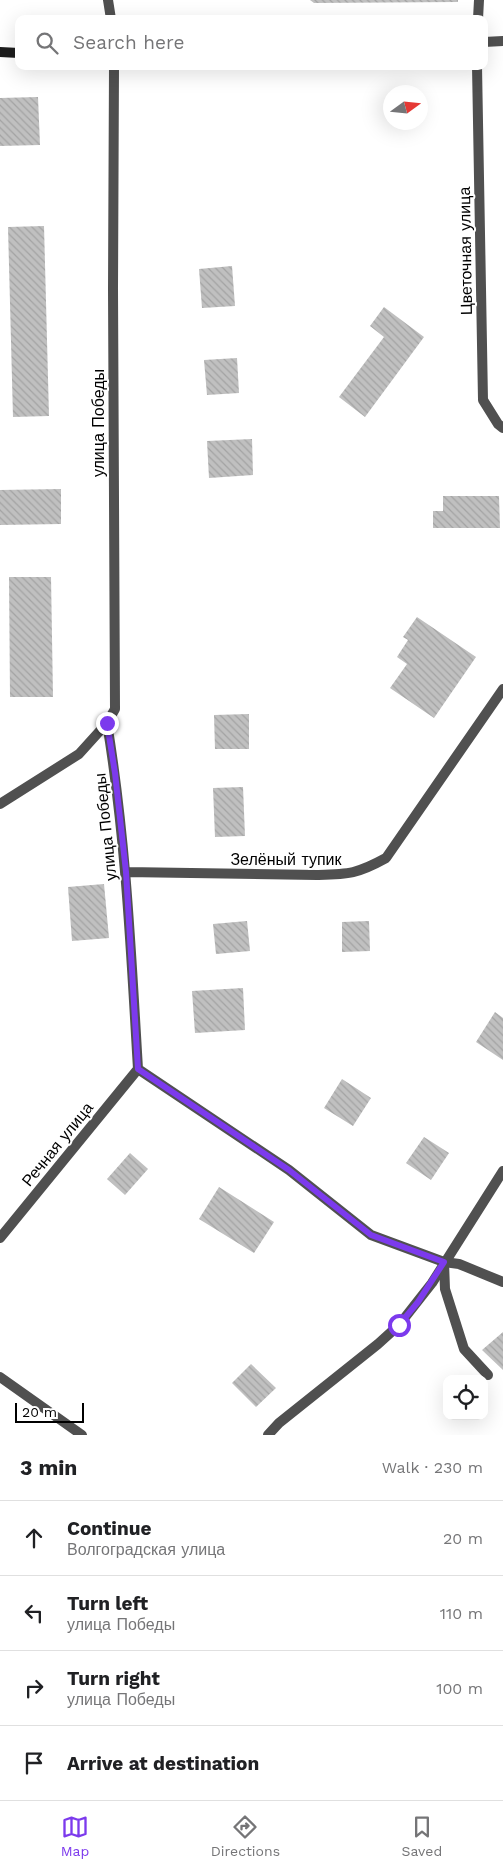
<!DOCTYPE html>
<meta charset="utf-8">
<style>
body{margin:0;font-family:"Work Sans",sans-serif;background:#f6f6f6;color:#202124}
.controls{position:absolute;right:15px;bottom:15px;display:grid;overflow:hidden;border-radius:10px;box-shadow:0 5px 20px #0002}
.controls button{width:45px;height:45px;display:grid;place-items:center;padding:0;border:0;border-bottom:1px solid #e0e0e0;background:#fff;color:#202124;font:25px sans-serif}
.compass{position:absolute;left:383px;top:85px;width:45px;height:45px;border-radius:50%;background:#fff;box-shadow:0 5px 20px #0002;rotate:75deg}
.scale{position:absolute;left:15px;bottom:12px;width:69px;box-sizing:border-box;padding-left:5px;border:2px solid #000;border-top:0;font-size:14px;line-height:18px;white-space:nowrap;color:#000;-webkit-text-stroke:4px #fff;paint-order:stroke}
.stop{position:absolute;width:15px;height:15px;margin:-11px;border:4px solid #7c3aed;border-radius:50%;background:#fff}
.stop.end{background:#7c3aed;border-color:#fff;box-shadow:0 1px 5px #0008}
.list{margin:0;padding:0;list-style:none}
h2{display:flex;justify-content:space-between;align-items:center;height:65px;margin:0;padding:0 20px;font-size:21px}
h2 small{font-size:16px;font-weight:400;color:#757577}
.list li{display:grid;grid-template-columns:32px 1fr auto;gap:15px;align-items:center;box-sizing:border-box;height:75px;padding:0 20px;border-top:1px solid #e0e0e0}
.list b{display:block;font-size:19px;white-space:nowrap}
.list p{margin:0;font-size:16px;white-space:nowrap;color:#757577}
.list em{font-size:16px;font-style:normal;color:#757577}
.icon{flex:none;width:28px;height:28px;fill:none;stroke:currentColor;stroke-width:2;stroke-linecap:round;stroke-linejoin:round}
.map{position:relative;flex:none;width:503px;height:1435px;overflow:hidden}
.search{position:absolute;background:#fff;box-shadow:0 5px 20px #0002;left:15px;right:15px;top:15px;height:55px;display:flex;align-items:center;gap:12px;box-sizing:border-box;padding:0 18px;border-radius:10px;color:#757577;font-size:19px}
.sheet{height:365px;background:#fff}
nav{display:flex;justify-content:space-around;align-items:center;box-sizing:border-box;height:70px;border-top:1px solid #e0e0e0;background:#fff;font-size:14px;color:#757577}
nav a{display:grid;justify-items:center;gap:2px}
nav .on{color:#7c3aed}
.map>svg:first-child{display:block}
.building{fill:url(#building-back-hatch)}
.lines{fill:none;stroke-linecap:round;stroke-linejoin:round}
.service{stroke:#505050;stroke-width:10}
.minor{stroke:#505050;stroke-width:10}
.tertiary{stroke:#505050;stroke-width:10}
.secondary{stroke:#1d1d1d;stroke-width:10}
.route{stroke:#7c3aed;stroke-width:6}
.labels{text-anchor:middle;stroke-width:4;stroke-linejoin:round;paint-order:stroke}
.street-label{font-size:16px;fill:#000;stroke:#fff}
</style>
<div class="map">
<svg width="503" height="1435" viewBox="0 0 503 1435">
<defs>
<pattern id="building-back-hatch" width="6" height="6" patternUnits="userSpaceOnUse" patternTransform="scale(1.25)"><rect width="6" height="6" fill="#c0c0c0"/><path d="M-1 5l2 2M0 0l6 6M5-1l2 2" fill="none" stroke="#a3a3a3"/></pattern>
</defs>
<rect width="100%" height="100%" fill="#fff"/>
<path class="building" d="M310 0H458V2L314 3Z
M38 97 40 145 0 146V98Z
M44 226 49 416 13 417 8 227Z
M232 266 235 306 202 308 199 269Z
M384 307 424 337 365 417 339 397 384 337 370 326Z
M237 358 239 393 207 395 204 360Z
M252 439 253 475 209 478 207 441Z
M61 489V524L0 525V490Z
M443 496H499L500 528H433V511H443Z
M9 577H51L53 697H10Z
M417 617 476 657 434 718 390 688 407 664 397 657 408 640 403 637Z
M249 714V749H215L214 715Z
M243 787 245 836 215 837 213 788Z
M104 884 109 938 72 941 68 887Z
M247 921 250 951 216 954 213 924Z
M369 921 370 951 342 952V922Z
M243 988 245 1030 195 1033 192 991Z
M495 1012 503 1018V1060L476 1042Z
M342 1079 371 1098 353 1126 324 1108Z
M424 1137 449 1153 431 1180 406 1163Z
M130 1153 148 1169 125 1195 107 1179Z
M219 1187 274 1222 254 1253 199 1219Z
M503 1332V1370L482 1350Z
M251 1364 276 1388 256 1407 232 1383Z"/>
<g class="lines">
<path class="service" d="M478 19 479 0
M444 1262 445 1289 464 1349 488 1375"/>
<path class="minor" d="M484 42 503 41
M477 66 483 400 498 424 503 428
M107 723C126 839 131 952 138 1069L289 1170 371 1235 444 1262 459 1264 503 1282
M126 872 317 875C349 874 357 874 386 858L503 689
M0 1238 138 1069
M0 1377 82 1435
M268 1435 279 1423 378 1344 399 1325 432 1283 503 1171"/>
<path class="tertiary" d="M108 0 111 19
M0 804 79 754 107 723 115 709 113 289 114 66"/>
<path class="secondary" d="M0 52 19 53"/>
</g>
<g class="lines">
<path class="route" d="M107 723 115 773 126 872 138 1069 289 1170 371 1235 444 1262 418 1302 399 1325"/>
</g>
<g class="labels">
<g class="street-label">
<text transform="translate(465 251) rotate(-91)" y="6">Цветочная улица</text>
<text transform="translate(98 423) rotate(-90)" y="6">улица Победы</text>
<text transform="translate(105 827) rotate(-96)" y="6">улица Победы</text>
<text x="286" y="865">Зелёный тупик</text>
<text transform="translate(57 1144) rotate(-51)" y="6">Речная улица</text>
</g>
</g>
</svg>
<div class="controls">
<button><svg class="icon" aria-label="locate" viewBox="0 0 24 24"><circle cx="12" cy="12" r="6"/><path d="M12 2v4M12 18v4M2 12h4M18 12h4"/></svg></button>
</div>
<svg class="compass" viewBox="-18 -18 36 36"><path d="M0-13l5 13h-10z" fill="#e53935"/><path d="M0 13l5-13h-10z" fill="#757577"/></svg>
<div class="scale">20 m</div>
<div class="stop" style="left:399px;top:1325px"></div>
<div class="stop end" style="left:107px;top:723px"></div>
<div class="search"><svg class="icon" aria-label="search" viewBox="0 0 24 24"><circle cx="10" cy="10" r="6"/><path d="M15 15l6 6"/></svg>Search here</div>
</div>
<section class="sheet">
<h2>3 min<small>Walk · 230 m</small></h2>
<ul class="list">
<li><svg class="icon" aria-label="ahead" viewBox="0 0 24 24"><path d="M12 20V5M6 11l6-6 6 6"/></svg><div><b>Continue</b><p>Волгоградская улица</p></div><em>20 m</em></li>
<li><svg class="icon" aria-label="left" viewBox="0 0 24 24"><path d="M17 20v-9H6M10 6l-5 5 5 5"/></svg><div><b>Turn left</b><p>улица Победы</p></div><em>110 m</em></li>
<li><svg class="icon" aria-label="right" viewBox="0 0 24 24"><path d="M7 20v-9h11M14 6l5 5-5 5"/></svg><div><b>Turn right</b><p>улица Победы</p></div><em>100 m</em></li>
<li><svg class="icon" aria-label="arrive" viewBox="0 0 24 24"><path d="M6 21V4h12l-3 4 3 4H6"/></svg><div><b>Arrive at destination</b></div></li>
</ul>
</section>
<nav>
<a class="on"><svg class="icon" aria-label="map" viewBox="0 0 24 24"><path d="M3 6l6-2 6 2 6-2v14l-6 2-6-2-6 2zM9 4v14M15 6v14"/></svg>Map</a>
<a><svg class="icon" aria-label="directions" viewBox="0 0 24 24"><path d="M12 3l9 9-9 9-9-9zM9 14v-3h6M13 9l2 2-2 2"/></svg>Directions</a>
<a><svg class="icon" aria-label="saved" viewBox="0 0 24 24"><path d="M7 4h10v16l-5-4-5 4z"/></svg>Saved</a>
</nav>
